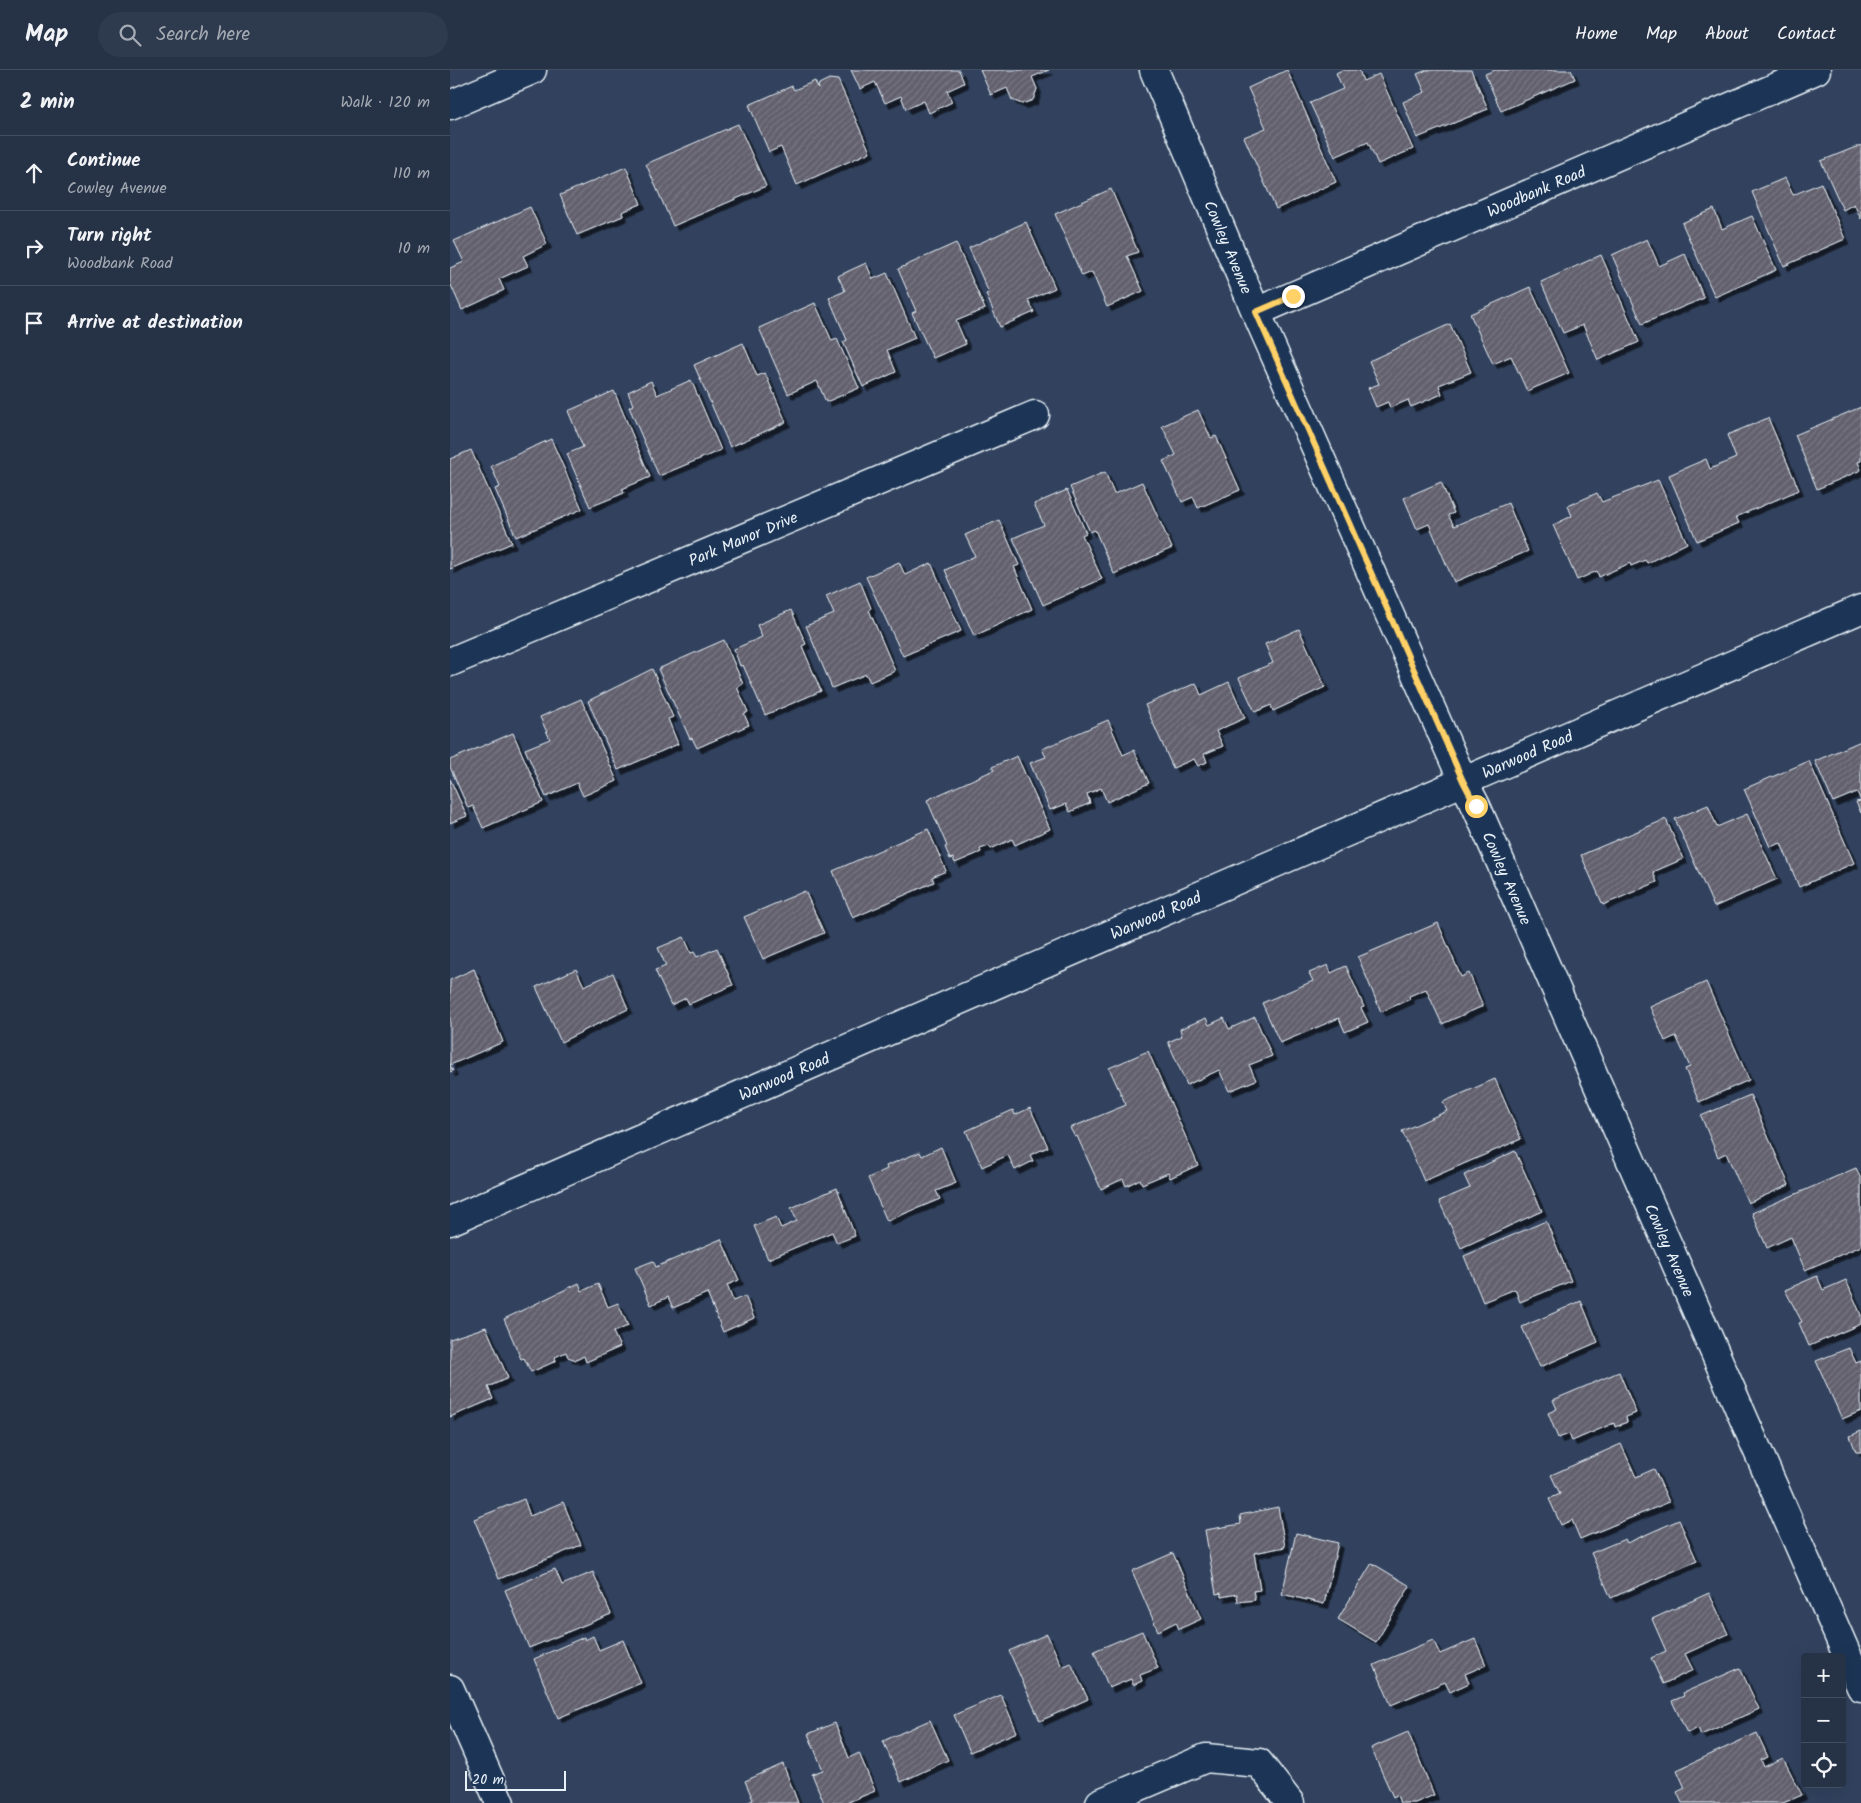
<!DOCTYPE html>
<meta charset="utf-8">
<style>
body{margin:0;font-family:Kalam,sans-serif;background:#2e3a4d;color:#f1f3f6}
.controls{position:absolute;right:15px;bottom:15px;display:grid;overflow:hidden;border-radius:5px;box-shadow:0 5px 20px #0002}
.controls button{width:45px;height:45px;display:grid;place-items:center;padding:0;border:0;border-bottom:1px solid #424d5f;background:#263246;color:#f1f3f6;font:25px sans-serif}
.scale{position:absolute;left:15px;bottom:12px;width:101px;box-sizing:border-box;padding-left:5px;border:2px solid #e8f1f8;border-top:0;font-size:14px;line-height:18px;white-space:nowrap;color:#e8f1f8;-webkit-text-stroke:4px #1d3557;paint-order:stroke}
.stop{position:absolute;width:15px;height:15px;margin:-11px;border:4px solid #ffd166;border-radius:50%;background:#fff}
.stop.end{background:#ffd166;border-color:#fff;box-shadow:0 1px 5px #0008}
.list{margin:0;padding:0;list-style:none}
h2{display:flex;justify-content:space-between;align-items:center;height:65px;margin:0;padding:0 20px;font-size:21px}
h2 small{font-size:16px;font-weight:400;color:#a4aab3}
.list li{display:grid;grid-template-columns:32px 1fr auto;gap:15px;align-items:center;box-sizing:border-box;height:75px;padding:0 20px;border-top:1px solid #424d5f}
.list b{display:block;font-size:19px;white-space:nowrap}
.list p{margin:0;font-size:16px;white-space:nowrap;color:#a4aab3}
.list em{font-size:16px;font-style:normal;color:#a4aab3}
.icon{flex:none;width:28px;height:28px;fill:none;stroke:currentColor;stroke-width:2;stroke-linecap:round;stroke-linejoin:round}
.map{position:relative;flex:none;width:1411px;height:1733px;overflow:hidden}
header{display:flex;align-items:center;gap:30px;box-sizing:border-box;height:70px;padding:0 25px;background:#263246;border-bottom:1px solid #424d5f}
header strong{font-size:24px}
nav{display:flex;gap:28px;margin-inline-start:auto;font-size:18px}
.search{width:350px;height:45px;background:#2e3a4d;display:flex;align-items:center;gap:12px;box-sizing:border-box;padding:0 18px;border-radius:28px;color:#a4aab3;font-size:19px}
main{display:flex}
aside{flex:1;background:#263246}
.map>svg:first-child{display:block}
.building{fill:url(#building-hatch);stroke:#e8f1f8;filter:url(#shadow)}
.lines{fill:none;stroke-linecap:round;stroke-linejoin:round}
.street-casing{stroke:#e8f1f8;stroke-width:31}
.street{stroke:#1d3557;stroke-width:28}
.route{stroke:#ffd166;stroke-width:6}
.labels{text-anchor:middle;stroke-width:5;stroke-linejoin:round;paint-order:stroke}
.street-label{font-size:16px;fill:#e8f1f8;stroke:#1d3557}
</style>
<header>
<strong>Map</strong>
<div class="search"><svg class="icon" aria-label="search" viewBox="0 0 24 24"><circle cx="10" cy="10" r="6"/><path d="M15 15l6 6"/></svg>Search here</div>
<nav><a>Home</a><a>Map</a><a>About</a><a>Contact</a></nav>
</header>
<main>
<aside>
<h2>2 min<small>Walk · 120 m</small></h2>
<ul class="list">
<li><svg class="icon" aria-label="ahead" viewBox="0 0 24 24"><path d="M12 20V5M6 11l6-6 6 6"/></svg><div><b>Continue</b><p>Cowley Avenue</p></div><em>110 m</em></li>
<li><svg class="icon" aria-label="right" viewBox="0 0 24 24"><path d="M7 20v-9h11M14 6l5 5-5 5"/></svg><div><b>Turn right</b><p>Woodbank Road</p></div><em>10 m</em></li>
<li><svg class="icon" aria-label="arrive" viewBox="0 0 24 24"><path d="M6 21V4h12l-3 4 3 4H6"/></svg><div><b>Arrive at destination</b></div></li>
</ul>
</aside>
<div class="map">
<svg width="1411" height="1733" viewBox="0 0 1411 1733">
<defs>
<pattern id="building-hatch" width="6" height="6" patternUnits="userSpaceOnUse" patternTransform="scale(1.25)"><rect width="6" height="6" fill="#63606e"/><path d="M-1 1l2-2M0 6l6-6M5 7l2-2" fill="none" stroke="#797783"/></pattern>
<filter id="shadow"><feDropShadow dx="4.5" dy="4.5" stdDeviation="0" flood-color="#0009"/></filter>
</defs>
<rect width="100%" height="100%" fill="#32425e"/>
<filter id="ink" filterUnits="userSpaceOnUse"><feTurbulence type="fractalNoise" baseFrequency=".02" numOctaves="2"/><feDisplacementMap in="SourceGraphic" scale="10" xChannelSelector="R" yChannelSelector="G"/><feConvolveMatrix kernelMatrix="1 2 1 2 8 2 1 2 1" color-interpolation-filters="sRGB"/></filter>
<g filter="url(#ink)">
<path class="building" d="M401 0H509L514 13 497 21 502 32 479 43 474 31 456 39 451 26 435 33 425 12 410 19Z
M530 0H599L582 7 587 19 583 30 572 34 562 30 557 18 541 25Z
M837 0 886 112 826 139 794 67 816 58 798 18Z
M892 0H909L913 11 929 4 963 79 928 94 918 72 885 87 860 33 893 19 886 3Z
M977 0H1021L1038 39 967 68 953 32 975 22 967 4Z
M1045 0H1121L1125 9 1051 41 1035 4Z
M379 9 388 10 420 82 347 115 331 77 319 82 299 35 342 16 344 20 365 11 368 19 369 14Z
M288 54 316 116 223 156 196 94Z
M1411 75V149L1404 134 1393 140 1371 91Z
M176 97 191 134 172 142 173 146 127 165 110 125Z
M1335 108 1343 125 1371 113 1395 169 1334 196 1302 122Z
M661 119 688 182 677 186 693 221 657 237 642 202 632 206 605 144Z
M80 137 97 174 73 186 78 196 49 209 54 220 12 240 0 213V198L14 192 4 171Z
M1264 139 1272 159 1302 146 1326 200 1265 227 1232 153Z
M576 152 605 218 578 230 584 242 550 257 536 224 539 223 519 178Z
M1197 169 1209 196 1235 184 1254 228 1192 254 1162 185Z
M506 173 535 239 506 251 516 274 483 288 462 243 466 241 448 199Z
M1151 185 1189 272 1148 290 1133 255 1113 263 1091 212Z
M416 193 423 209 437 203 465 268 437 280 446 302 413 317 393 272 397 270 379 228 395 221 388 206Z
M1080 217 1119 303 1077 321 1061 286 1043 294 1020 244Z
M365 233 382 271 387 269 409 318 376 332 367 311 338 324 309 258Z
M1000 254 1021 302 989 315 992 324 961 337 958 330 940 338 938 332 926 337 918 318 929 314 919 291Z
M293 273 307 306 315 303 336 352 280 377 244 295Z
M241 310 271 380 209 406 179 337 183 335 178 322 201 311 207 325Z
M164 321 200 407 172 419 174 423 140 437 117 384 133 377 118 341Z
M1411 337V391L1408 392 1411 400 1367 419 1345 365Z
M748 340 761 368 766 366 790 420 748 438 743 427 732 432 713 391 726 385 712 356Z
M1318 348 1349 420 1286 447 1289 453 1247 471 1219 405 1256 389 1260 399 1286 388 1277 365Z
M101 369 132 439 66 467 45 419 50 417 41 396Z
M21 380 62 473 0 499V389Z
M655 402 664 424 692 412 722 478 664 504 645 460 640 462 620 417Z
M1208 410 1237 473 1197 493 1195 490 1181 496 1180 493 1149 507 1147 501 1127 510 1103 455 1122 446 1118 436 1147 423 1152 432Z
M991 412 1004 443 998 445 1004 456 1058 433 1078 481 1004 512 979 454 967 459 954 428Z
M617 420 636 463 632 465 652 509 593 535 563 468 594 455 584 434Z
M549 450 569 495 564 497 582 539 524 566 495 500 525 486 515 465Z
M449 492 455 505 481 493 511 561 453 586 416 507Z
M410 511 421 538 419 540 445 601 420 612 416 604 382 618 356 556 384 544 376 526Z
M341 540 356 574 352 576 371 621 315 645 293 595 290 596 284 579 312 567 307 555Z
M849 559 875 617 823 641 821 635 805 642 789 608 823 593 815 574Z
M274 570 293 614 287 617 298 642 294 644 299 655 247 678 242 668 240 669 208 599Z
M202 599 223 647 218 649 228 674 168 700 138 631Z
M779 612 795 648 766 661 773 676 754 684 757 692 748 696 744 689 723 698 695 635 746 613 751 625Z
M131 629 167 711 133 726 127 713 96 727 75 679 100 669 90 647Z
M658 650 673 685 684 680 699 713 657 732 651 718 637 724 640 733 620 742 616 734 600 740 580 693 596 687 592 679Z
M63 663 93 732 33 758 23 736 18 738 0 697V690Z
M1411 671V743L1406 732 1411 731 1407 722 1383 732 1365 691Z
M567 686 600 759 565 775 562 769 541 779 539 776 530 779 531 782 505 793 503 788 500 789 495 777 497 776 477 730 544 700 542 697Z
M1359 691 1404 793 1349 817 1331 773 1320 777 1294 719Z
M0 709 17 746 0 753Z
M1258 735 1267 757 1297 744 1327 809 1264 837 1225 749Z
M1216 749 1233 789 1203 802 1207 812 1153 835 1131 785Z
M478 759 496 801 482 807 484 812 403 848 383 801Z
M355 821 374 863 313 889 294 847Z
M988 853 1011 907 1019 903 1033 936 992 954 976 919 959 926 960 929 931 942 908 887Z
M234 867 241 883 244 882 247 887 267 878 283 915 239 934 236 928 221 935 205 900 216 896 208 878Z
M878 895 881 903 896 896 914 937 911 938 918 952 895 962 889 948 830 973 812 933 863 911 859 903Z
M24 899 53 972 0 995 3 1001 0 1002V910Z
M126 899 134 916 163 903 178 939 111 972 86 917Z
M1256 912 1299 1010 1249 1032 1235 999 1240 997 1226 966 1215 971 1200 937Z
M805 947 822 986 799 995 806 1010 779 1021 769 1000 737 1015 718 972 732 966 730 959 756 948 759 955 774 948 779 959Z
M698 981 748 1095 720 1108 718 1103 692 1114 690 1109 676 1116 673 1109 651 1119 627 1066 625 1067 620 1058 676 1035 659 998Z
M1045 1009 1071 1069 974 1111 952 1061 997 1041 993 1032Z
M1300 1025 1339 1115 1298 1133 1276 1083 1268 1087 1251 1046Z
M580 1038 598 1077 580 1085 583 1091 565 1100 558 1085 532 1097 516 1061 563 1040 565 1045Z
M491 1077 506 1113 486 1121 490 1129 437 1151 418 1108 437 1099 436 1096 470 1082 472 1086Z
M1065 1081 1092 1141 1011 1178 989 1131 1020 1118 1014 1105Z
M1406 1098 1411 1109V1176L1355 1200 1341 1167 1317 1178 1302 1143Z
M387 1118 405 1166 387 1173 382 1162 318 1189 304 1156 326 1147 331 1158 347 1151 341 1138Z
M1096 1151 1121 1211 1070 1232 1065 1219 1033 1232 1014 1186Z
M271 1169 289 1210 277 1215 283 1231 295 1226 304 1248 273 1262 257 1223 223 1238 218 1227 201 1235 185 1198 203 1191 206 1197Z
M1367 1206 1373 1220 1396 1210 1411 1245V1254L1359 1276 1349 1253 1352 1252 1335 1220Z
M129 1213 132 1221 148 1214 158 1237 168 1233 178 1256 163 1262 170 1277 136 1292 134 1286 126 1290 118 1287 116 1282 105 1287 106 1291 81 1302 74 1288 71 1289 54 1249Z
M1131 1231 1148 1272 1090 1297 1072 1257Z
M36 1257 58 1308 38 1317 43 1329 0 1347V1269Z
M1399 1278 1406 1293 1411 1291V1341L1392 1349 1366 1291Z
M1169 1302 1186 1343 1176 1347 1177 1352 1165 1357 1164 1353 1122 1371 1119 1364 1108 1368 1098 1343 1107 1339 1103 1330Z
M1411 1361V1382H1406L1400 1366Z
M1171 1374 1186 1407 1204 1399 1219 1432 1130 1469 1122 1450 1111 1455 1099 1429 1110 1424 1101 1405Z
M74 1429 80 1446 113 1432 131 1475 49 1509 24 1449Z
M828 1437 835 1477 804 1483 810 1520 803 1521 805 1530 788 1532 787 1524 771 1527V1523L766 1524 755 1460 791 1454 790 1445Z
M1229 1450 1247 1491 1161 1528 1141 1483 1175 1469 1177 1473Z
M846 1463 888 1473 874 1534 832 1524Z
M723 1483 751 1549 729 1559 726 1552 708 1561 682 1501Z
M922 1493 960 1516 926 1572 888 1549Z
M105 1499 112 1515 143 1502 161 1544 79 1578 55 1520Z
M1259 1523 1278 1564 1235 1584 1243 1600 1213 1614 1201 1588 1216 1581 1202 1549Z
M692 1561 708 1598 690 1605 692 1611 683 1615 681 1609 659 1618 644 1581Z
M597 1564 612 1597 621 1593 638 1629 590 1651 559 1581Z
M143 1566 149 1580 173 1570 191 1613 108 1648 84 1589 134 1567 135 1570Z
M1025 1569 1036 1595 1015 1604 1019 1613 1000 1622 995 1612 941 1635 924 1595 983 1570 990 1584Z
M1290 1598 1309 1639 1251 1665 1248 1658 1237 1663 1222 1631 1234 1626 1233 1623Z
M551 1625 567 1662 520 1682 504 1645Z
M480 1650 498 1690 451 1712 433 1671Z
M385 1653 399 1688 409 1683 425 1721 396 1733H374L362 1704 373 1700 358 1664Z
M958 1662 984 1725 965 1733H950L947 1725 943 1727 921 1678Z
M1307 1663 1318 1687 1311 1690 1314 1697 1333 1688 1352 1725 1333 1733H1232L1227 1722 1235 1718 1227 1700Z
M333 1694 348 1733H296L303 1730 295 1711Z"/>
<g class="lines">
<g class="street-casing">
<g id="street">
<path id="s1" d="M704 0 806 242 1013 711 1026 736 1411 1617"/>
<path d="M0 35 82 0"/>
<path id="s2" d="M806 242 1366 0"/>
<path id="s3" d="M0 592 585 345"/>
<path id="s4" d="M0 1151 1411 539"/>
<path d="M0 1619 50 1733"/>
<path d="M650 1733 756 1688 809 1693 840 1733"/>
</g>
</g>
<use href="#street" class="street"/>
</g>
</g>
<g class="lines" filter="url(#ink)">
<path class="route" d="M843 226 806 242 1013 711 1026 736"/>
</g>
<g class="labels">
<g class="street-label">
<text dy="6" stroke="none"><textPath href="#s2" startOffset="305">Woodbank Road</textPath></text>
<text dy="6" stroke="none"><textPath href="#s1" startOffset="192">Cowley Avenue</textPath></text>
<text dy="6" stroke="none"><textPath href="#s3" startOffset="318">Park Manor Drive</textPath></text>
<text dy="6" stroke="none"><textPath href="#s4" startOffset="1174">Warwood Road</textPath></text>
<text dy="6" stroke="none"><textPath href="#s1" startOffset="882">Cowley Avenue</textPath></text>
<text dy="6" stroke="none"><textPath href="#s4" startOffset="769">Warwood Road</textPath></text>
<text dy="6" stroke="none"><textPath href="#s4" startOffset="364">Warwood Road</textPath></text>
<text dy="6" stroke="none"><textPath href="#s1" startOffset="1288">Cowley Avenue</textPath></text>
</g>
</g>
</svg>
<div class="controls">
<button>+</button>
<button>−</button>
<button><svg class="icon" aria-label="locate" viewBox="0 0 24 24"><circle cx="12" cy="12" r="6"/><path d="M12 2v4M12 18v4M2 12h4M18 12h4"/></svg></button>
</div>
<div class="scale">20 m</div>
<div class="stop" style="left:1026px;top:736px"></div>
<div class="stop end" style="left:843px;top:226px"></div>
</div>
</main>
